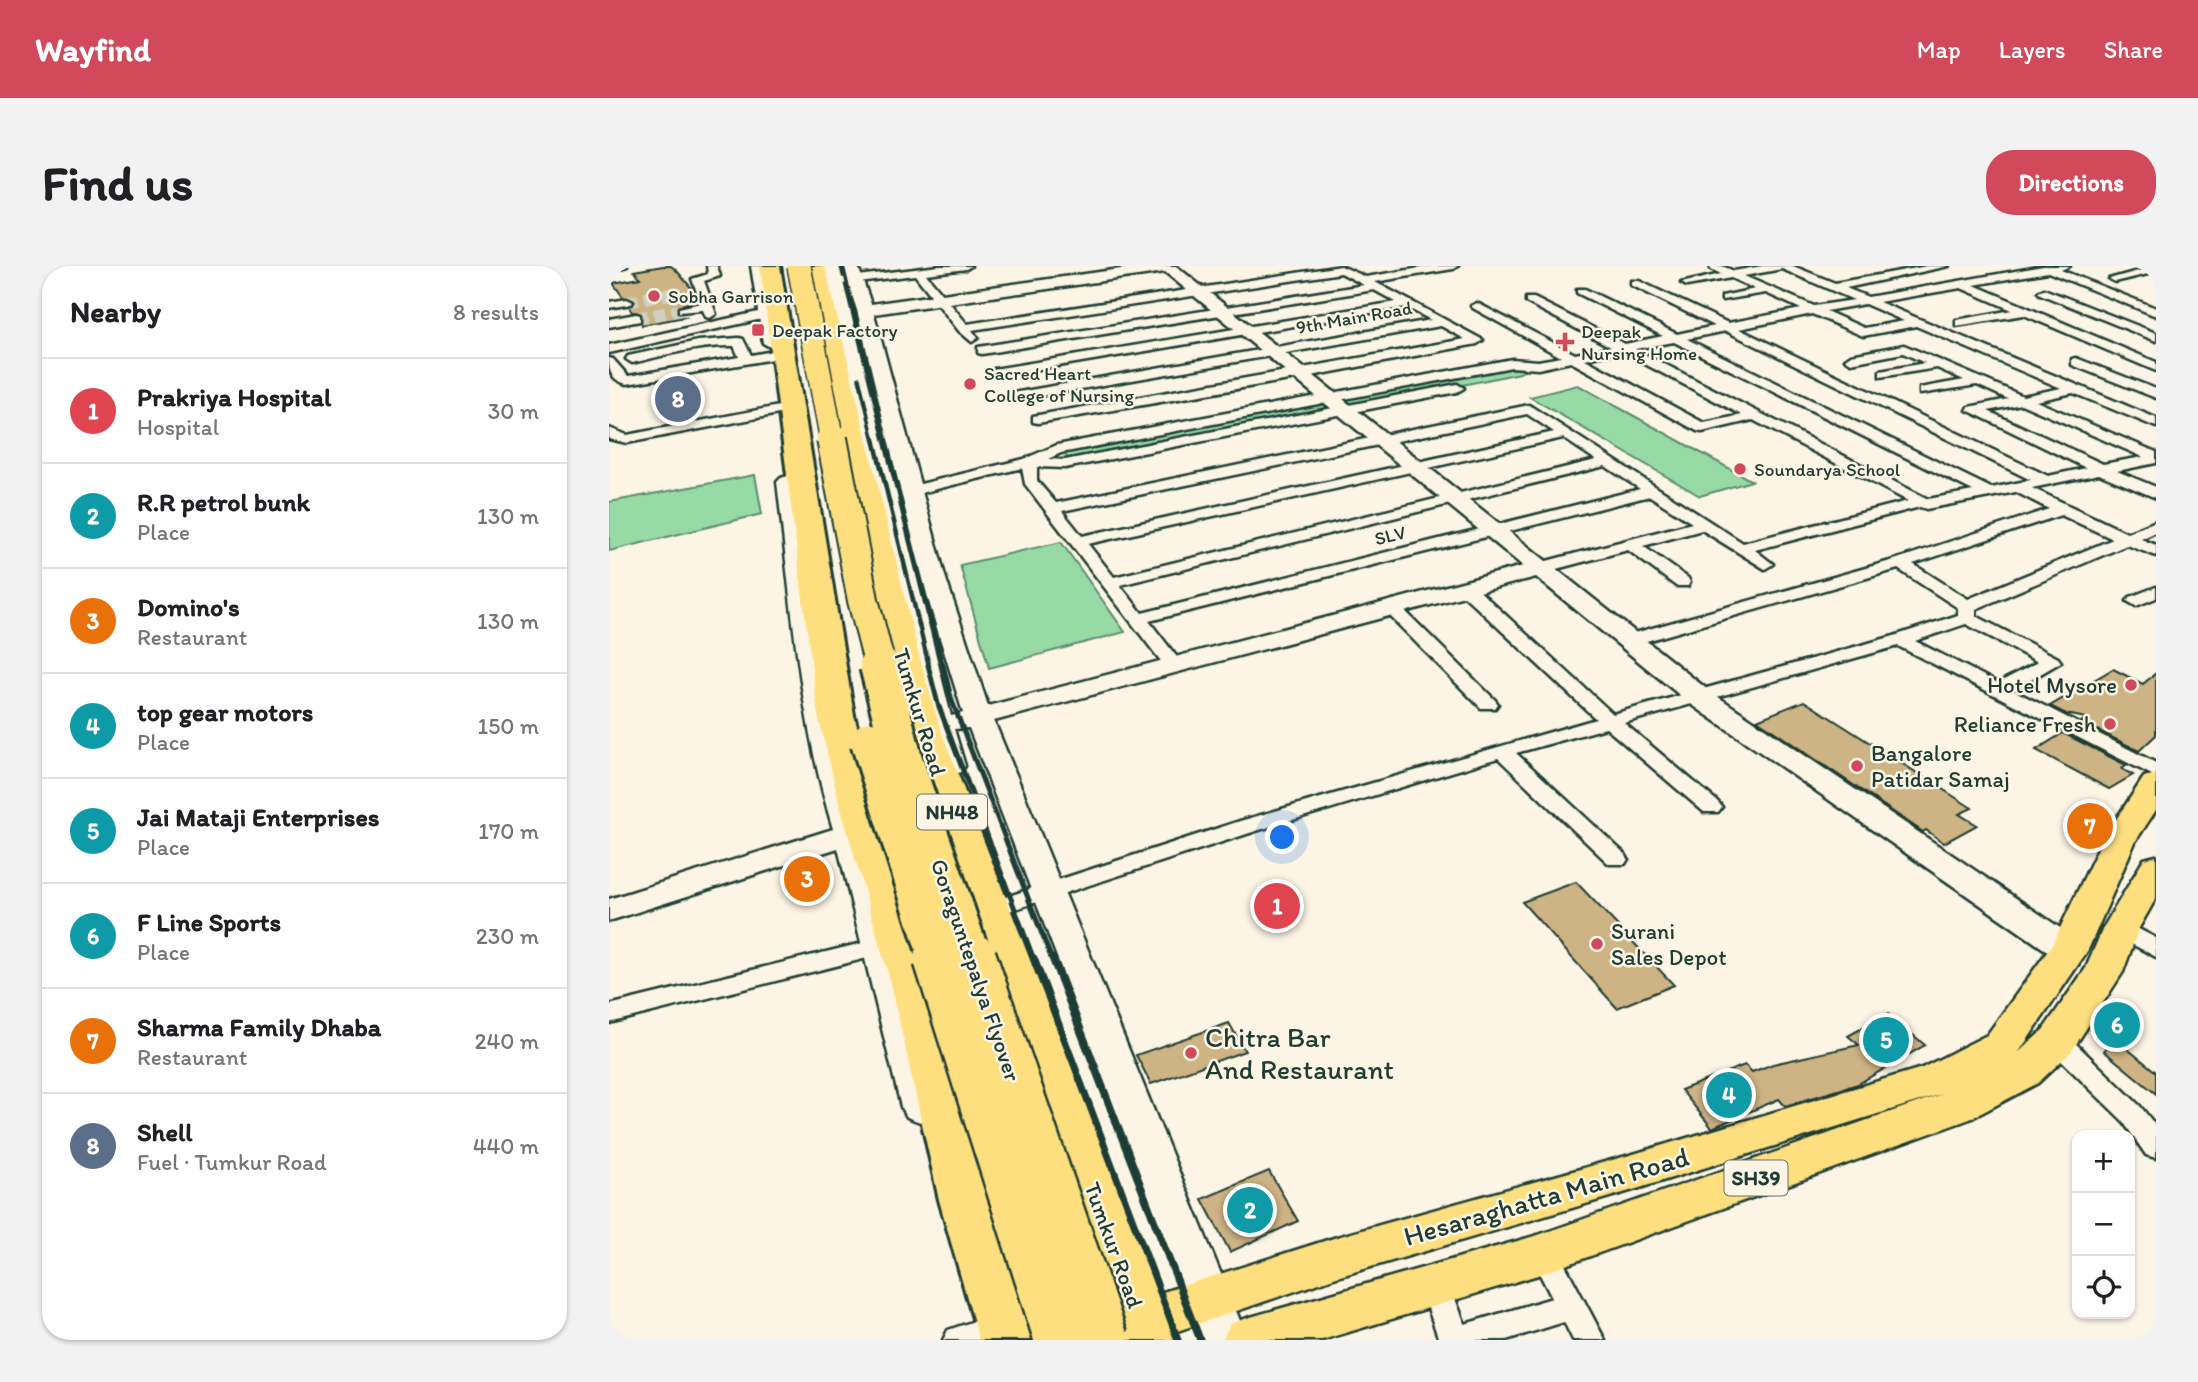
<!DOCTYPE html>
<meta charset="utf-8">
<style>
body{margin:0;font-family:Itim,sans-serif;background:#f2f2f2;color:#202124}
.controls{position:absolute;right:21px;bottom:21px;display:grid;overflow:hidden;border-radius:14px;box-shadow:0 2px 5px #0004}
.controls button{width:63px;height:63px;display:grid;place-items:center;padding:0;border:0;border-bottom:2px solid #e0e0e0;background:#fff;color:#202124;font:35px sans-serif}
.you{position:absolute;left:674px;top:572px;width:24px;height:24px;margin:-18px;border:5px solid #fff;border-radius:50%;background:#1a73e8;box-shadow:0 0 0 10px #1a73e833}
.badge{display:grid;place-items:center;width:46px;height:46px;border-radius:50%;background:#d1495b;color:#fff;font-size:23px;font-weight:700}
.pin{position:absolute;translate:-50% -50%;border:4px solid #fff;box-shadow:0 2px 7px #0006}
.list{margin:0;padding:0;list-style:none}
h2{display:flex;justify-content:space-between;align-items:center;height:91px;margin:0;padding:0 28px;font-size:30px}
h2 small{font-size:23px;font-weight:400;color:#757577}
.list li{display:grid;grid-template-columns:46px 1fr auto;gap:21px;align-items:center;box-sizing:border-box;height:105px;padding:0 28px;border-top:2px solid #e0e0e0}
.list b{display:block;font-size:26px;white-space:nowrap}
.list p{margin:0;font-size:23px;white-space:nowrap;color:#757577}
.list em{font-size:23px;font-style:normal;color:#757577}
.icon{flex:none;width:38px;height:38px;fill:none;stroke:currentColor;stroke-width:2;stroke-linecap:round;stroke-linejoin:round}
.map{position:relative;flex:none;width:1547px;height:1074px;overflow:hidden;border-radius:28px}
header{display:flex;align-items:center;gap:42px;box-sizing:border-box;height:98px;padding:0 35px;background:#d1495b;color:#fff}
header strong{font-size:33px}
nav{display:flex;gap:38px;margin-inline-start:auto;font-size:24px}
.intro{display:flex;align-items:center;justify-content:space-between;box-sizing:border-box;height:168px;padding:0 42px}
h1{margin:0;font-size:49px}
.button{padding:18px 32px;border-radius:28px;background:#d1495b;color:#fff;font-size:24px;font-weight:700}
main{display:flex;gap:42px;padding:0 42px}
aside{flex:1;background:#fff;border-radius:28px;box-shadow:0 2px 5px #0004}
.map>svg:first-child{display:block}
.green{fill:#97daa6;stroke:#5b8c6d;stroke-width:2}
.building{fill:#ceb384;stroke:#1f3d34;stroke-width:2}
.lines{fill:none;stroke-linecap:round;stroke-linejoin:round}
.street-tunnel{stroke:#d0d0c2;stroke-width:12;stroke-dasharray:12 6;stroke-linecap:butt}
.street-casing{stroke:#1f3d34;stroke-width:5}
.secondary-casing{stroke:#1f3d34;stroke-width:5}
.primary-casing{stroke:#1f3d34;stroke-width:5}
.highway-casing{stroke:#1f3d34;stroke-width:6}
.street{fill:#fcf5e5;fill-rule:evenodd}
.secondary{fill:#fcf5e5;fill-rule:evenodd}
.primary{fill:#fedf80;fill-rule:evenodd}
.highway{fill:#fedf80;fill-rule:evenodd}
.rail-far3{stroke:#1f3d34;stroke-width:3.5}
.rail-far2{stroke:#1f3d34;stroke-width:4.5}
.rail-far1{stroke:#1f3d34;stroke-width:5}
.rail{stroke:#1f3d34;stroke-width:7}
.highway-bridge-far3-casing{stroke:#1f3d34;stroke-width:26;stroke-linecap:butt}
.highway-bridge-far2-casing{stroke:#1f3d34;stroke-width:34;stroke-linecap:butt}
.highway-bridge-far1-casing{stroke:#1f3d34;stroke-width:44;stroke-linecap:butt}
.highway-bridge-casing{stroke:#1f3d34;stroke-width:55;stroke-linecap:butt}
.highway-bridge-far3{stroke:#fedf80;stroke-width:23}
.highway-bridge-far2{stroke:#fedf80;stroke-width:30}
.highway-bridge-far1{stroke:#fedf80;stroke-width:38}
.highway-bridge{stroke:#fedf80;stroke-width:50}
.poi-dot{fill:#d1495b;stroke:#fcf5e5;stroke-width:2.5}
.labels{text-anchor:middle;stroke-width:5;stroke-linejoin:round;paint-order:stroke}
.far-poi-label{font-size:19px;fill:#1f3d34;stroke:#fcf5e5;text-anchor:start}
.far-street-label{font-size:19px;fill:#1f3d34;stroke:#fcf5e5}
.shield{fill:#fcf5e5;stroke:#617469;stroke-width:2}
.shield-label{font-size:21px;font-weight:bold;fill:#1f3d34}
.poi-label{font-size:23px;fill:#1f3d34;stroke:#fcf5e5;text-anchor:end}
.street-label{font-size:23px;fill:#1f3d34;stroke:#fcf5e5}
.near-poi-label{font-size:28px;fill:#1f3d34;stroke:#fcf5e5;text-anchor:start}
.near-street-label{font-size:28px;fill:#1f3d34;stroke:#fcf5e5}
</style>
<header>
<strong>Wayfind</strong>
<nav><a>Map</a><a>Layers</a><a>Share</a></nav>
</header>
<div class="intro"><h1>Find us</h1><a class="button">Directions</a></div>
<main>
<aside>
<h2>Nearby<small>8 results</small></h2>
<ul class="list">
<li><span class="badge" style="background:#e0444e">1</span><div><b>Prakriya Hospital</b><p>Hospital</p></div><em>30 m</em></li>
<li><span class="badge" style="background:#0f9aa8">2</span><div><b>R.R petrol bunk</b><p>Place</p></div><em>130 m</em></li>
<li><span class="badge" style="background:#e8710a">3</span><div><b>Domino's</b><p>Restaurant</p></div><em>130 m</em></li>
<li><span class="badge" style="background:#0f9aa8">4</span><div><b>top gear motors</b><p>Place</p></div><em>150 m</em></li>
<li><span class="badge" style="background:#0f9aa8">5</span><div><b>Jai Mataji Enterprises</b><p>Place</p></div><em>170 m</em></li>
<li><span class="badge" style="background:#0f9aa8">6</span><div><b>F Line Sports</b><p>Place</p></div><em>230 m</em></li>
<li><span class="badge" style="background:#e8710a">7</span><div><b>Sharma Family Dhaba</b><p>Restaurant</p></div><em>240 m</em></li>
<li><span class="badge" style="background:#5c6f8a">8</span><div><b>Shell</b><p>Fuel · Tumkur Road</p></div><em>440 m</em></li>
</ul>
</aside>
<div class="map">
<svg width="1547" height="1074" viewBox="0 0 1547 1074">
<rect width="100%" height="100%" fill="#fcf5e5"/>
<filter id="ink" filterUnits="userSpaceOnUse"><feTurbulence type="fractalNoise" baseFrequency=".0143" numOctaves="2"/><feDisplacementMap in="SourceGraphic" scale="14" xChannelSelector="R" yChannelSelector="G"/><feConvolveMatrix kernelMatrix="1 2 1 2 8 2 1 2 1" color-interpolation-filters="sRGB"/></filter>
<g filter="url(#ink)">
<path class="green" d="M901 100 920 101 911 107 743 142 729 132Z
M969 119 1143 215 1091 230 921 131Z
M711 135 723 145 461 195 452 183Z
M146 209 153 248 0 285V236Z
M452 276 516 366 380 402 351 299Z"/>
<path class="building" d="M54 0H62L68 5 85 25 88 35 68 40V48L76 51 33 59V47L23 46 20 41 27 36 14 31 4 17 31 12 25 5Z
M1504 403 1534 418 1547 407V469L1530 485 1472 456 1477 452 1457 448 1441 440Z
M1195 435 1363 542 1350 548 1368 559 1335 577 1317 564 1314 566 1148 454Z
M1454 467 1517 499 1513 503 1524 509 1500 523 1427 484Z
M967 616 1065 719 1008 742 913 636Z
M1497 741 1529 762 1519 775 1487 756Z
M1279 748 1316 779 1249 818 1176 840 1170 833 1103 862 1072 824 1136 799 1143 806 1164 798 1250 779 1239 770Z
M620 757 636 785 542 818 527 789Z
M1505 772 1547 806V828L1495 785Z
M660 905 689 955 621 986 593 933Z"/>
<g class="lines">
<path class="street-tunnel" d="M18 36 72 26
M27 52 74 44"/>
<g class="street-casing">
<path id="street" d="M0 0H18L0 5Z
M98 0H108L111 10 95 15 107 48 101 52 97 51 94 44 70 46V42L92 37 83 13 99 8Z
M330 0H362L357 3 317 8 358 58 732 0 757 11 823 0H849L844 3 766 16 874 74 868 78 692 112 429 157 424 156V150L856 73 832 60 409 134 402 130 404 127 822 54 797 41 390 110 385 109V103L787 36 765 24 373 88 369 87V81L755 19 732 7 363 64 369 72 363 76 350 65 306 9 224 19 218 16 224 13Z
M1101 0H1113L1125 5 1153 0H1184L1226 17 1318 0H1340L1237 22 1259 31 1434 0H1461L1452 4 1547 42V50L1439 6 1365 19 1547 96V105L1415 49 1347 60V54L1403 44 1352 22 1270 36 1547 152V161L1464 127 1427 135 1547 186V197L1508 205 1547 221V232L1490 208 1423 222 1518 267 1547 255V266L1532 273 1547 279V290L1518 279 1367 343V350L1449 392 1452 396 1404 424 1547 497V511L1289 380 1015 457 1109 536 1113 541 1109 546H1095L997 462 907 487 1016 588 1019 593 1016 598H1000L889 492 647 565 388 649 380 652 372 649 368 644 372 639 631 555 987 453 851 326 849 322 851 318H863L1004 448 1285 370 1349 349V342L1289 303 1027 378H1015L1012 374 1015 370 1285 294 1440 243 1407 226 1317 243 1311 241 1146 284 1164 298 1156 303 1093 264 1034 280 1079 312 1081 316 1079 320H1067L1019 284 932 307 924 302 926 298 1083 257 1041 230 540 355 574 399 565 405 558 403 416 218 413 202 275 236 267 231 270 228 415 193 448 179 903 93 929 95 952 91 864 42 862 40 868 37 966 88 1002 81 917 36V32H925L1016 78 1054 70 968 27V23H976L1068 68 1106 60 1022 19V15H1030L1119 57 1192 43 1157 27 1113 34V30L1146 23 1122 12 1078 20 1072 17 1112 8 1102 3ZM1173 3 1245 34 1205 40 1135 10ZM1256 38 1295 55 1255 62 1217 45ZM1203 48 1254 70 1307 60 1452 122 1414 130 1295 79 1242 89 1236 93 1242 97 1294 87 1316 97 1271 105V111L1328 102 1355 114 1311 122V128L1368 119 1399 133 1360 141 1358 144 1477 202 1439 210 1130 63ZM1117 65 1422 214 1382 222 1078 73ZM1065 76 1364 225 1319 233 1026 83ZM1013 86 1133 149 1095 157 976 93ZM962 96 1088 165 1093 166 1144 154 1299 235 1134 277 920 139 447 237 428 215V201L456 202 848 126 855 122 848 118 456 194 439 193 452 187 903 101 929 103ZM1412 138 1534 191 1494 198 1379 145ZM918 148 945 166 473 270 453 245ZM954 172 987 194 505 311 479 278ZM996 200 1031 223 533 347 511 319ZM1452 249 1504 273 1359 333 1304 298ZM1357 358 1429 396 1389 417 1306 375Z
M1547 0V6L1506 16 1500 13Z
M1435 23 1547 67V75L1431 28 1429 26Z
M18 33 24 36 22 38 0 42V36Z
M158 44 162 45V51L0 87V79Z
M27 48 31 49V55L0 61V53Z
M130 72 134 73 142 89 164 85 170 89 164 93 18 118C3 114 0 107 0 92L4 93 19 110 130 91 125 80C90 79 57 89 23 97L17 93 19 90 89 75Z
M1467 92 1547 123V132L1463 99V93Z
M170 140 175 141V147L18 177 0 173V162L18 169Z
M1547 321V332L1527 340 1518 335 1521 331Z
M783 337 789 338 886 434 889 438 886 442H872L777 346 774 342 777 338Z
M1512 654 1547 672V691L1504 668 1500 662 1504 656Z
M270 673 278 675 282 681 278 687 0 757V739Z
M1448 765 1457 768 1531 840 1547 860V892L1537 889 1513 854 1439 782 1435 775 1439 768Z
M935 974 945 978 996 1074H964L955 1056 897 1074H830L811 1019 815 1010 826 1006 837 1010 856 1058 943 1032 920 987 925 978Z
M374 1052 385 1056 389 1066 386 1074H334L339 1064Z"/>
</g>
<g class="secondary-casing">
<path id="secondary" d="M142 0H158L172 77 169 81 163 82 154 77Z
M214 0H230L342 450 354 447 312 310 248 44 233 0H249L262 38 533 0H567L1099 424 1472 676 1477 684 1472 692 1460 696 1448 692 1079 436 927 311 385 455 639 1074H595L360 462 345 463 356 500 352 506 342 509 332 506 328 500 310 433ZM556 6 914 300 379 440 336 310 265 48Z
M179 210 186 212 190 216 216 403 236 508 256 568 330 841 324 851 311 856 298 851 292 841 229 582 0 655V633L224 563C190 451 182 332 168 216L172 212Z"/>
</g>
<g class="primary-casing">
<path id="primary" d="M1547 508V544L1526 576 1479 684 1410 786 1434 764 1477 702 1494 662 1535 593 1547 590V632L1530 662 1514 706 1462 786 1429 817 1361 853 929 1009 713 1074H613L621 1058 638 1052 929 969 1336 827 1021 925 728 1011 542 1074H498L492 1060 499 1044 516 1038 728 971 1021 889 1313 802 1378 769 1443 679 1492 576 1535 511Z"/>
</g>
<g class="highway-casing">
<path id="highway" d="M151 0H171L245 449 268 536 326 718 382 934 428 1074H370L330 934 282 718 230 536 209 449Z
M196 0H216L309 386 330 459 568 1074H510L294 459 275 386Z"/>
</g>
<use href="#street" class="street"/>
<use href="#secondary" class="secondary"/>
<use href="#primary" class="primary"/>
<use href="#highway" class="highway"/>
<path class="rail-far3" d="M234 0 276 175
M250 112 265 175"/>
<path class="rail-far2" d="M265 173 320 400
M276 173 334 400"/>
<path class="rail-far1" d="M319 399 329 438 425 694
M334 399 343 435 443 694"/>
<path class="rail" d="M425 692 569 1074
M443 692 591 1074"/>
<g class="highway-bridge-far3-casing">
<path id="highway-bridge-far3" d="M190 0 223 175"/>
</g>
<g class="highway-bridge-far2-casing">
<path id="highway-bridge-far2" d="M223 173 254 334 271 400"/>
</g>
<g class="highway-bridge-far1-casing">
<path id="highway-bridge-far1" d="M270 399 294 494 363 694
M261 475 330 694"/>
</g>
<g class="highway-bridge-casing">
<path id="highway-bridge" d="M330 692 451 1074
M362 692 494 1074"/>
</g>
<use href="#highway-bridge-far3" class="highway-bridge-far3"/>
<use href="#highway-bridge-far2" class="highway-bridge-far2"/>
<use href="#highway-bridge-far1" class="highway-bridge-far1"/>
<use href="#highway-bridge" class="highway-bridge"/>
</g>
</g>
<g class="poi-dot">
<circle cx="45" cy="30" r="7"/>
<rect x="142" y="57" width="14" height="14" rx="3.5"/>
<path d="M952.5 65.5h7v7h7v7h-7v7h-7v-7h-7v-7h7z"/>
<circle cx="361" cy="118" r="7"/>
<circle cx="1131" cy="203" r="7"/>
<circle cx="1522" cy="419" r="7"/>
<circle cx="1501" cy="458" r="7"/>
<circle cx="1248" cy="500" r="7"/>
<circle cx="988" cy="678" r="7"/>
<circle cx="582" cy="787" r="7"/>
</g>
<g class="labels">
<g class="far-poi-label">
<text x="59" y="37">Sobha Garrison</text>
<text x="163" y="71">Deepak Factory</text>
<text x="972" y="72">Deepak<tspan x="972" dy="22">Nursing Home</tspan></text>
<text x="375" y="114">Sacred Heart<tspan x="375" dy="22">College of Nursing</tspan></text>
<text x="1145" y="210">Soundarya School</text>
</g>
<g class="far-street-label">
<text transform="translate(745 51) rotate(-10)" y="7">9th Main Road</text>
<text transform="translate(781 269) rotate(-14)" y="7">SLV</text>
</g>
<g class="shield">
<rect x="308" y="528.5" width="70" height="35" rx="5"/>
<rect x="1115.5" y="894.5" width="63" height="35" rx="5"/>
</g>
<g class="shield-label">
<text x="343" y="553">NH48</text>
<text x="1147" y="919">SH39</text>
</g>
<g class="poi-label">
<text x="1508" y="427">Hotel Mysore</text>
<text x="1487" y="466">Reliance Fresh</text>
<text x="1262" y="495" text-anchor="start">Bangalore<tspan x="1262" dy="26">Patidar Samaj</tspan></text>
<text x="1002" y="673" text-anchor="start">Surani<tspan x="1002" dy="26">Sales Depot</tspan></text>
</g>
<g class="street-label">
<text transform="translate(311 446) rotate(73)" y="8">Tumkur Road</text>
<text transform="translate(367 704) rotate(71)" y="8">Goraguntepalya Flyover</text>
<text transform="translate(505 979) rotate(70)" y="8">Tumkur Road</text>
</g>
<g class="near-poi-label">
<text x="596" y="781">Chitra Bar<tspan x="596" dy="32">And Restaurant</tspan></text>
</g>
<g class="near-street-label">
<text transform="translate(937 930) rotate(-16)" y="10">Hesaraghatta Main Road</text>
</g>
</g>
</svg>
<div class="controls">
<button>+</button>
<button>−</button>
<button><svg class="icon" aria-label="locate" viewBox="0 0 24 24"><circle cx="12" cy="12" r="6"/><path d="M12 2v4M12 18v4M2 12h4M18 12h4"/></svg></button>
</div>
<div class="you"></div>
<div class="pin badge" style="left:668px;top:640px;background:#e0444e">1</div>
<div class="pin badge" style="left:641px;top:944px;background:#0f9aa8">2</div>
<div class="pin badge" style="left:198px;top:613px;background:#e8710a">3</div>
<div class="pin badge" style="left:1120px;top:829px;background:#0f9aa8">4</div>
<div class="pin badge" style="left:1277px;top:774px;background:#0f9aa8">5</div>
<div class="pin badge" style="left:1508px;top:759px;background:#0f9aa8">6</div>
<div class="pin badge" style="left:1481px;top:560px;background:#e8710a">7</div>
<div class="pin badge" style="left:69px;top:133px;background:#5c6f8a">8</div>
</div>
</main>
